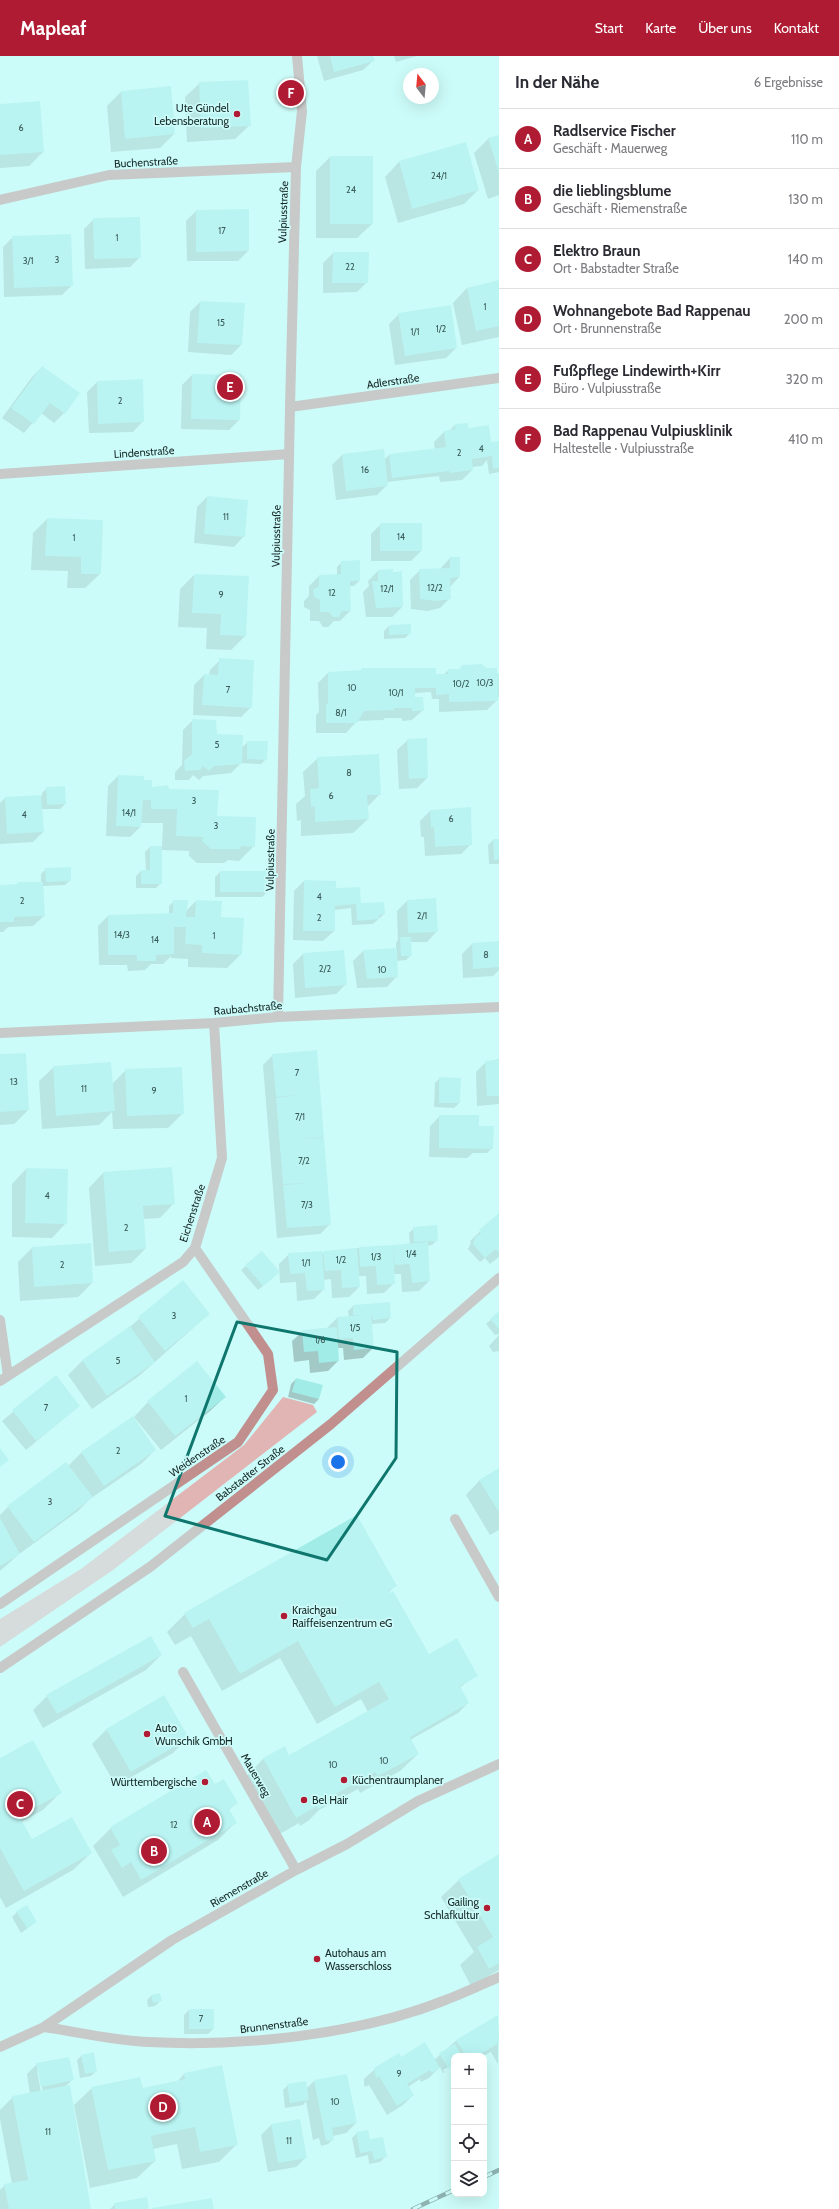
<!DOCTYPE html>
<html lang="de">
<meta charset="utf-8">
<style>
body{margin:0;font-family:Cabin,sans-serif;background:#f2f2f3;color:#2b2b33}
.controls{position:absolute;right:12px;bottom:12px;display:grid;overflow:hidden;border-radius:8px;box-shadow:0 4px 16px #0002}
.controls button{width:36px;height:36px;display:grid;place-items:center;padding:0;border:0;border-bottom:1px solid #e1e1e2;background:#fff;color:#2b2b33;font:20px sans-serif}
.compass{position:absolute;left:403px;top:12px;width:36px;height:36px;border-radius:50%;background:#fff;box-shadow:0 4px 16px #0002;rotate:344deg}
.you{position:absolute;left:338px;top:1406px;width:14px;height:14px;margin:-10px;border:3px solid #fff;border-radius:50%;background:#1a73e8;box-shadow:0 0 0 6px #1a73e833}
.badge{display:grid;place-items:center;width:26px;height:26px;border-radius:50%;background:#af1b33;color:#fff;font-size:13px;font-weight:700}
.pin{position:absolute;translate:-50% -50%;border:2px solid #fff;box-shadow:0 1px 4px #0006}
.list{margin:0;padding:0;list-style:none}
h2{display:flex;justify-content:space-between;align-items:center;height:52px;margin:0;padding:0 16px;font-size:17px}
h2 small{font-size:13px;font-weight:400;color:#7c7c81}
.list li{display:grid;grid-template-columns:26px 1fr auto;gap:12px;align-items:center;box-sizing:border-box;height:60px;padding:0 16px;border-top:1px solid #e1e1e2}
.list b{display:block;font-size:15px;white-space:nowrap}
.list p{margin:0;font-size:13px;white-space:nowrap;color:#7c7c81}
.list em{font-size:13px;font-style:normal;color:#7c7c81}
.icon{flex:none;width:22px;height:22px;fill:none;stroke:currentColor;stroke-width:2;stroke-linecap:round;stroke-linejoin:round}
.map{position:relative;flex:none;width:499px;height:2153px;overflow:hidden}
header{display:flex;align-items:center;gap:24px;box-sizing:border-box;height:56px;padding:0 20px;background:#af1b33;color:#fff}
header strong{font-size:19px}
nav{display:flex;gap:22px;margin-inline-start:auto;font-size:14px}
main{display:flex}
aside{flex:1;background:#fff}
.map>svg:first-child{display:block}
.green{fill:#e2b5b5}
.shadow{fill:#0003;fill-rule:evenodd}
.building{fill:#a2ece8}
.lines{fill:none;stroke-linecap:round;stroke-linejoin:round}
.minor{stroke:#c08f8e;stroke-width:10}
.rail-casing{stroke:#405958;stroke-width:4.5}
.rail{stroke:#ccfcf9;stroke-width:3;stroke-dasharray:9;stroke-linecap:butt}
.marked{fill:none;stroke:#0f766e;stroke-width:3;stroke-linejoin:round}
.poi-dot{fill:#af1b33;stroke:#ccfcf9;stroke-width:1.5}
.labels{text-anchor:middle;stroke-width:3.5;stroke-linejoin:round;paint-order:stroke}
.number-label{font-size:9px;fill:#395a58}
.poi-label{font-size:11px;fill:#162928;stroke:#ccfcf9;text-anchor:start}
.street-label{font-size:11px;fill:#162928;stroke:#ccfcf9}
</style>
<header>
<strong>Mapleaf</strong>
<nav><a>Start</a><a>Karte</a><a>Über uns</a><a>Kontakt</a></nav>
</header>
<main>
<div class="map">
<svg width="499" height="2153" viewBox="0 0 499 2153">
<rect width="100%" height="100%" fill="#ccfcf9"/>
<path class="green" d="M283 1341 313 1349 317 1356 113 1514 0 1591V1563L81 1513 244 1389Z"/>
<path class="shadow" d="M317 0H372L374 4 363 14 324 25Z
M394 0H417L396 6Z
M200 27 250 69 235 83 187 86 185 41Z
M121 36 174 78 160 92 111 96 107 50Z
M0 49 43 96 29 110 0 112Z
M499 80V139L488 143 474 97 488 83Z
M465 87 478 134 464 148 398 167 385 121 399 106Z
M330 101 372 168 357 182H316V115Z
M196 155 248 195 238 205H187L186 165Z
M94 163 140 201 130 211 85 213 84 173Z
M13 181 72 229 62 239 4 241 3 191Z
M333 197H368L367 226 357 236 323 237V207Z
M499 226V281L462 289 453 247 467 232Z
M200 246 243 248 241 289 231 299 188 296 190 256Z
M399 258 456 292 446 302 395 309 389 268Z
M42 311 64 357 54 367 41 357 24 377 2 362 32 321Z
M192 319 240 320 239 364 229 374 181 373 182 329Z
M142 324 143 365 133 376 89 377 87 336 97 326Z
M455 369 468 373 490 387 499 386V416L489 418 487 404 482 410 471 411 472 414 462 424 440 426 439 420 386 426 387 429 377 439 336 444 332 409 342 399 384 404 389 399 435 394 434 386 444 376 449 375Z
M207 441 244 480 234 491 194 487 197 451Z
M47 463 100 518 85 532H67L68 515 31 514 33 477Z
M381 468 421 495 411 505H371V478Z
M450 502 459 521 450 531V542L440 552 427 555 411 553 410 524 420 514 440 513Z
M342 506 359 525 354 530H349L350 555 340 565H334L328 571H323L319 565H310V554L304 551V545L309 540V530L319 520 337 519V511Z
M378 515 402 551 392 561H366L363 536 369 530 368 525Z
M194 519 245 580 231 594 206 593 207 572 178 571 180 533Z
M389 570 410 577 405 582 384 583V575Z
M220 604 251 651 241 661 193 659 194 629 204 619H209L210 614Z
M362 613 435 619H443L449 614 486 613 499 618V641H497V644L487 654 439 656V643H432L431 636 414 637V642L423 654 412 664 402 665V662H385L383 664 357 665 346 677H316V659L319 656 318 627 328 617 360 615Z
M193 664 216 679 241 692 248 686 266 703 261 708 241 707 231 717 203 720 199 724 193 719 189 724H175V716L182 709 183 674Z
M408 684 427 722 417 732 399 733 397 694Z
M318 702 380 738 367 751 368 763 353 777 301 780V764L297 765 296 748 305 740 303 716Z
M118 720 143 725 151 732 169 734 216 761 254 790 239 805 228 804 224 807H197L189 800V795L161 794V827L156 832H136V820L141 815H146L145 796 150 791H162L163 767H141L140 771 130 781 106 780 108 730Z
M47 732 65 748 60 753H41L43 776 33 786 0 788V747L5 742 42 740V737Z
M430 755 471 788 461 798 425 800 424 781H421L420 765Z
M493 784H499V808H489L488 789Z
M46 813 70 824 65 829 43 830 44 860 33 870 8 871 3 876H0V830L41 827V818Z
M220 816 267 836 262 841H215V821Z
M304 825 334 834 360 848 384 858 373 868 352 869 351 852 334 854V875L323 885 293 884 294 835Z
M435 843 437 875 427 886H410L411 899 406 904 396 905 397 920 387 931 357 932 353 905 363 895 396 893V887L398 884 397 855 407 845Z
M174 845 186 855 196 845 220 862 241 898 227 912 188 911V903L171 902V900L163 908H151L145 914 128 915 127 909H99L98 870 108 860 169 859V850Z
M499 886V914L493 920 463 922 462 898 472 888Z
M343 895 346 928 336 938 295 942 293 908 303 898Z
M316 995 330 1168 320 1178 277 1182 263 1009 273 999Z
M0 999 28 1054 14 1068 0 1069Z
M499 1003V1048L477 1050 476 1016 486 1006Z
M54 1011 112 1028 126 1014 183 1057 168 1072 113 1073 112 1056 99 1069 42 1073 39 1025Z
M440 1022 459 1047 454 1052 434 1051 435 1027Z
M440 1060 478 1071 492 1092 487 1097H473L467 1102 429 1101 430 1070Z
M26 1113 66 1167 52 1182 12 1181V1128Z
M103 1117 174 1147 160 1162 143 1163 145 1193 131 1207 95 1210 89 1132Z
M499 1158V1201L490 1208 485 1202 480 1206 468 1193 471 1187 470 1185Z
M414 1172 437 1184 432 1189 427 1190 429 1225 419 1235 402 1236 401 1218H393L394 1227 384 1237 367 1238 366 1220H358L359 1231 349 1241 332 1242 331 1223 323 1224 324 1233 314 1243 297 1245 296 1226 280 1227 279 1208 289 1198H322L324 1196 359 1192 410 1189 409 1177Z
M32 1192 92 1227 78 1241 20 1245 18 1206Z
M246 1210 274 1221 258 1234 241 1214Z
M183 1226 209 1258 139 1320 92 1353 68 1319 82 1305 126 1274Z
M389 1247 390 1262 385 1267 371 1268 373 1292 363 1302 344 1304 343 1292H337L338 1305 328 1315 310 1317 309 1304 294 1306 292 1285 303 1275 327 1272 337 1262 349 1261 348 1255 353 1250Z
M499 1256V1278L495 1279 486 1268Z
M499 1279V1295L493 1296 489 1290Z
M55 1321 79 1350 26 1394 2 1365Z
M296 1323 319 1343 314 1348 288 1341 291 1328Z
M225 1341 210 1355 161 1394 134 1361 133 1362 155 1394 141 1408 90 1443 78 1455 18 1499 0 1515V1459L8 1451 66 1407 68 1410 81 1397 134 1361 148 1346Z
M499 1413V1474L490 1479 466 1439 480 1424Z
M396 1529 386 1539 428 1599 477 1619 459 1632 468 1647 458 1657 410 1684 418 1698 400 1715 360 1737 358 1733 319 1754 308 1765 300 1770 299 1767 278 1779 246 1721 263 1703 284 1692 289 1700 368 1656 361 1643 317 1668 280 1602 222 1635 191 1580 175 1589 167 1576 185 1558Z
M161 1599 146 1614 43 1672 33 1654 47 1640Z
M163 1641 188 1682 173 1697 116 1730 92 1688 106 1674Z
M0 1704 61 1736 43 1754 21 1766 32 1785 91 1797 73 1814 6 1852 0 1841Z
M214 1730 237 1747 229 1754 236 1766 218 1784 123 1841 93 1790 111 1772Z
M499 1800V1914L471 1930 460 1909 474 1896 441 1841 459 1824Z
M17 1856 36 1866 21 1877 12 1861Z
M152 1939 160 1945 155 1950 148 1951 147 1944Z
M189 1954 213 1973 208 1978H184V1959Z
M498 1960V2008L491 1996 483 2000H454V2008L443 2014 444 2016 454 2010 443 2017 440 2011 429 2022 421 2026 420 2023 408 2031 413 2039 403 2049 387 2059 369 2029 365 2031 364 2029V2023L375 2013 400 2002 434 2004 457 1984Z
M82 1999 96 2015 91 2020 80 2022 77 2004Z
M37 2008 72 2024 65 2031 90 2153H0V2134L5 2129 12 2128 0 2063V2054L13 2041 30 2038 27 2018ZM37 2015H39L43 2036H41Z
M184 2018 237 2088 219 2106 182 2113 177 2088 153 2093 155 2105 137 2122 90 2132 74 2049 92 2032 142 2033 177 2026Z
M314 2025 356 2067 346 2077 333 2080V2083L328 2088 321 2090 319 2082 313 2084 306 2045 303 2049 285 2052 283 2034 288 2029 306 2033Z
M299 2064 306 2101 296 2111 268 2116 261 2079 271 2069Z
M357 2077 369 2084 385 2101 380 2106 369 2108 368 2099 356 2102 352 2082Z
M115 2148 148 2153H110Z"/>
<path class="building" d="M330 0H373L375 5 334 16Z
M248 24 251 70 201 72 199 26Z
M171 30 175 78 125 83 121 35Z
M40 45 44 96 0 99V48Z
M499 79V117L488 82Z
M466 86 479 134 412 153 399 105Z
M330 100H373V168H330Z
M249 153V195L196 196V154Z
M140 161 141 202 94 203 93 162Z
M71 178 73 230 14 232 12 180Z
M333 196H369L368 227H332Z
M499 224V270L476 275 467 232Z
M200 245 245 247 242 289 197 287Z
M451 249 457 292 405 300 398 257Z
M42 310 80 337 65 358 50 347 34 368 11 352Z
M192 318 241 319 240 364 191 363Z
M143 323 144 366 98 368 97 325Z
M468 367V372L489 369 491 386 499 385V412L493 413 492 400 472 403 473 414 450 417 449 415 392 422 389 398 446 391 444 375 455 373V368Z
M384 393 388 430 346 435 342 398Z
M207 440 248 444 245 481 204 478Z
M47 462 103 464 101 518H81V501L45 500Z
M380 467H422V495H380Z
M450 501H460V521L450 522 451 543 437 545 420 543 419 513 450 512Z
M360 504V525H350L351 555H342L339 561H333L329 556H320V544L314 541 313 534 319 530V519L341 518V505Z
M393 513V516L402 515 403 551 376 552 372 525H378V514Z
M194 518 249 520 246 580 220 579 221 558 192 557Z
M411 568V578L389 579V569Z
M219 602 254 604 252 652 202 649 204 618 218 619Z
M482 608 486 612H497V617H499L498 645 449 646V638L436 639V632H415V641H423L424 655H412V652H394V654L364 655 357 667H326V648H328V616L362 614 361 612H436V618H448V613H459L462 609Z
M192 663 216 664 217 678 243 679 242 708 214 710 209 715 203 710 200 714 185 715 184 705 192 698Z
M427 682 428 722 409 723 407 683Z
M247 685H268L267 704 247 703Z
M379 698 381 739H367L369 763 315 766V750L311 751 310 733 319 732 317 701Z
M118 719 144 720V724H152V731L168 729 169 733 219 734 217 760 256 761 255 791 241 790 240 793H211L202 785 203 781 176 780 177 753H151V744H143L141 771 116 770Z
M65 730 66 748 47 749 46 731Z
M41 739 44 776 7 778 5 741Z
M471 751 472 789 435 791 434 771 431 772 430 754Z
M493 783H499V803L494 804Z
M150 790H162V828H141V814H150Z
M71 811V825L46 826 45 812Z
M220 815H268V836H220Z
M304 824 336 825V832L360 831 361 847 384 846 385 858 379 859V863L357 865 356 848 335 850V875H303Z
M17 826H43L45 860 14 861V866H0V829L18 828Z
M436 842 438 876 408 877 407 844Z
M173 844H188L186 861H195L196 844 222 845 221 861 244 862 242 899 202 897V889L185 888 186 871H174V898L156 899V905H137V899H108V859L173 857Z
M400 881H411L412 900H401Z
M499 885V911L473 913 472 887Z
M397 892 398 921 367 923 363 894Z
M344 894 347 929 305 932 303 897Z
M317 994 324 1081 301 1083 324 1082 331 1169 287 1172 283 1129 309 1127 283 1128 276 1042 296 1039 276 1041 272 998Z
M26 997 29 1054 0 1056V998Z
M499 1004V1040H487L485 1005Z
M111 1006 115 1055 56 1060 53 1010Z
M182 1011 184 1058 127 1060 125 1013Z
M439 1021 461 1022 460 1047H439Z
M439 1059H479V1070H494L493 1093 439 1092Z
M172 1111 175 1148 143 1150 146 1193 109 1196 103 1116Z
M26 1112 68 1113 67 1168 25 1167Z
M499 1157V1197L496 1193 485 1202 473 1188 475 1182 481 1177 479 1174Z
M437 1169 438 1185 414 1186 413 1171Z
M428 1186 430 1225 412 1227 410 1208 395 1209 393 1189Z
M91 1187 93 1227 34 1231 32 1191Z
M393 1189 395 1228 377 1229 376 1210 360 1211 359 1191Z
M357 1192 360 1231 342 1232 341 1214 325 1215 323 1195Z
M262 1195 280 1216 263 1230 245 1209Z
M322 1195 325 1234 307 1235 305 1217 290 1218 288 1197Z
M183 1224 210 1258 165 1295 138 1261Z
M390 1246 391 1262 373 1264 371 1257 374 1292 354 1294 353 1282 339 1283 337 1261 363 1259H353V1249Z
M499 1255V1273L490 1263Z
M130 1270 155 1306 107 1340 82 1304Z
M337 1271 339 1305 319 1307 318 1295 304 1296 302 1274Z
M197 1305 226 1341 175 1380 147 1345Z
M56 1319 80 1350 36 1385 12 1354Z
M296 1322 323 1329 319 1343 292 1336Z
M133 1360 156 1394 104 1430 81 1396Z
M0 1392 9 1404 0 1411Z
M66 1406 93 1441 34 1486 7 1450Z
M499 1412V1456L479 1424Z
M357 1459 397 1530 388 1535 390 1537 393 1535 429 1598 457 1582 478 1620 460 1630 469 1647 410 1681 419 1698 378 1720 375 1716 325 1744 327 1748 318 1753 317 1750 296 1762 263 1702 285 1690 289 1699 389 1643 379 1626 335 1651 298 1585 240 1618 209 1563 193 1572 184 1557Z
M0 1462 20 1498 0 1510Z
M151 1580 162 1599 57 1658 46 1639Z
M164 1639 189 1682 131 1716 106 1673Z
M33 1684 62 1737 19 1760 32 1783 72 1761 92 1797 24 1835 0 1792V1702Z
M206 1714 215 1728 224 1723 238 1747 229 1753 237 1767 141 1824 131 1806 122 1812 111 1794 120 1789 110 1771Z
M499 1798V1907L489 1913 477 1891 493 1881 458 1823Z
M27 1849 37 1866 27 1872 16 1855Z
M160 1937 162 1945 153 1947 151 1939Z
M189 1953H214V1973H189Z
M498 1959 499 1987 477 2000H466L456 1984Z
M425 1986 440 2012 432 2017 430 2014 407 2028 414 2039 397 2050 379 2020 376 2022 374 2012 399 1997 401 2001Z
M455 1988 462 2000H454V2009L448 2012 439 1997Z
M94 1996 97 2016 85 2018 81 1999Z
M69 2001 74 2024 41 2031 36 2007Z
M222 2009 238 2089 200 2096 195 2071 151 2080 156 2105 108 2114 91 2031 140 2021 143 2032 185 2023 184 2017Z
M347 2018 357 2067 332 2072 334 2084 326 2085 314 2024Z
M306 2025 309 2044 290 2047 287 2028Z
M70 2029 91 2153H9L4 2128 28 2124 12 2040Z
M300 2063 307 2102 278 2107 271 2068Z
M368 2074 370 2083 383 2081 387 2101 374 2104 372 2095 360 2097 356 2076Z
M147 2141 149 2153H115L114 2147Z
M212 2142 214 2153H152V2152Z"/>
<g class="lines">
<path class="minor" d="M0 144 109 119 296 111
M290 351 499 322
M0 418 289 398
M278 961 290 351 296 111 302 55 297 0
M0 977 214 967 278 961 499 951
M0 1264 8 1320
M0 1325 183 1206 195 1192 222 1102 214 967
M455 1463 499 1541
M0 1548 238 1386 273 1334 268 1298 195 1192
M0 1612 150 1511 331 1368 499 1222
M183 1616 296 1814
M44 1971C79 1976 114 1985 149 1986 242 1991 357 1979 443 1945 462 1938 481 1929 499 1921
M0 1991 44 1971 172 1884 296 1814 347 1788 418 1745 499 1708"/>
<g class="rail-casing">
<path id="rail" d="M484 2121 499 2114
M413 2153 454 2134"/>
</g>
<use href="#rail" class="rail"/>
</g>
<path d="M0 0H499V2153H0ZM237 1266 397 1296 396 1402 327 1504 165 1460Z" fill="#ccfcf9" fill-opacity=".55" fill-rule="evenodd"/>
<path class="marked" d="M237 1266 397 1296 396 1402 327 1504 165 1460Z"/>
<g class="poi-dot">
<circle cx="237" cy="58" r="4"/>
<circle cx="284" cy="1560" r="4"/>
<circle cx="147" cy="1678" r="4"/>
<circle cx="344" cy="1724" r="4"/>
<circle cx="205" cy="1726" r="4"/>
<circle cx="304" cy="1744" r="4"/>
<circle cx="487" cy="1852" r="4"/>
<circle cx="317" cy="1903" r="4"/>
</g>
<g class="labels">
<g class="number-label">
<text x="21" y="75">6</text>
<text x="439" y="123">24/1</text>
<text x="351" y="137">24</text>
<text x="222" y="178">17</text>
<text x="117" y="185">1</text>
<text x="57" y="207">3</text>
<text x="28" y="208">3/1</text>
<text x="350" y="214">22</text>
<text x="485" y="254">1</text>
<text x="221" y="270">15</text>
<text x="441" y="276">1/2</text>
<text x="415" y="279">1/1</text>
<text x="120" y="348">2</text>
<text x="481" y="396">4</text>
<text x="459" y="400">2</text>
<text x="365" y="417">16</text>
<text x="226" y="464">11</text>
<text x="401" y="484">14</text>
<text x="74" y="485">1</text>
<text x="435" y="535">12/2</text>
<text x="387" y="536">12/1</text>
<text x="332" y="540">12</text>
<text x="221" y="542">9</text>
<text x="485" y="630">10/3</text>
<text x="461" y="631">10/2</text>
<text x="352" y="635">10</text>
<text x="228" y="637">7</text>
<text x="396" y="640">10/1</text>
<text x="341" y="660">8/1</text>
<text x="217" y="692">5</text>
<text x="349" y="720">8</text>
<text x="331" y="743">6</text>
<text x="194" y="748">3</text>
<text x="129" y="760">14/1</text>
<text x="24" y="762">4</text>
<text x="451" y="766">6</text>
<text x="216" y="773">3</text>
<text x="319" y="844">4</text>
<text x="22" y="848">2</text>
<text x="422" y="863">2/1</text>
<text x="319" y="865">2</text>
<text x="122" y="882">14/3</text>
<text x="214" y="883">1</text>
<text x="155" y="887">14</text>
<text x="486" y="902">8</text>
<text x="325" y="916">2/2</text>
<text x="382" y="917">10</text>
<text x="297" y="1020">7</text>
<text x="14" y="1029">13</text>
<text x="84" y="1036">11</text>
<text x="154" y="1038">9</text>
<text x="300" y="1064">7/1</text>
<text x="304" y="1108">7/2</text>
<text x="47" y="1143">4</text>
<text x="307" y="1152">7/3</text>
<text x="126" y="1175">2</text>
<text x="411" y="1201">1/4</text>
<text x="376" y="1204">1/3</text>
<text x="341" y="1207">1/2</text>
<text x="306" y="1210">1/1</text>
<text x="62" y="1212">2</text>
<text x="174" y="1263">3</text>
<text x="355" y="1275">1/5</text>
<text x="320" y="1287">1/6</text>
<text x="118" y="1308">5</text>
<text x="186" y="1346">1</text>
<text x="46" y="1355">7</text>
<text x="118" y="1398">2</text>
<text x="50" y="1449">3</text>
<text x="384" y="1708">10</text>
<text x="333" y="1712">10</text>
<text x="174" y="1772">12</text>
<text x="201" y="1966">7</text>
<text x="399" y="2021">9</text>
<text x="335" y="2049">10</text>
<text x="48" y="2079">11</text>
<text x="289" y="2088">11</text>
</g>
<g class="poi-label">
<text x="229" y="56" text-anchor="end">Ute Gündel<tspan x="229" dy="13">Lebensberatung</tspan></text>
<text x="292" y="1558">Kraichgau<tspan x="292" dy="13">Raiffeisenzentrum eG</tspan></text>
<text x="155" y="1676">Auto<tspan x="155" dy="13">Wunschik GmbH</tspan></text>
<text x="352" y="1728">Küchentraumplaner</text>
<text x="197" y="1730" text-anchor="end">Württembergische</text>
<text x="312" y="1748">Bel Hair</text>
<text x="479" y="1850" text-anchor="end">Gailing<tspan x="479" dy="13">Schlafkultur</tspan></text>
<text x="325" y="1901">Autohaus am<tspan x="325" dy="13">Wasserschloss</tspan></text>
</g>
<g class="street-label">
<text transform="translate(146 106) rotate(-3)" y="4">Buchenstraße</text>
<text transform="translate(283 156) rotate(-88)" y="4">Vulpiusstraße</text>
<text transform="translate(393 325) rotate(-8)" y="4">Adlerstraße</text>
<text transform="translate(144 396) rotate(-4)" y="4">Lindenstraße</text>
<text transform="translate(276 480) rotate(-89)" y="4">Vulpiusstraße</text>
<text transform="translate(270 804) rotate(-89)" y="4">Vulpiusstraße</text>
<text transform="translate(248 952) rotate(-5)" y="4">Raubachstraße</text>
<text transform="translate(192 1157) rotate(-72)" y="4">Eichenstraße</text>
<text transform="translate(197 1400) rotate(-34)" y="4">Weidenstraße</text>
<text transform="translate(250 1417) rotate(-38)" y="4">Babstadter Straße</text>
<text transform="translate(256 1719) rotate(60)" y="4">Mauerweg</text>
<text transform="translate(239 1832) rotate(-30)" y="4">Riemenstraße</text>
<text transform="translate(274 1969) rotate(-7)" y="4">Brunnenstraße</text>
</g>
</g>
</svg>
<div class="controls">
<button>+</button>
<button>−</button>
<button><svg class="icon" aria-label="locate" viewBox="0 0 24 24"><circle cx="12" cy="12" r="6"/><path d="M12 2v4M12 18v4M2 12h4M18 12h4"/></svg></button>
<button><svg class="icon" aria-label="layers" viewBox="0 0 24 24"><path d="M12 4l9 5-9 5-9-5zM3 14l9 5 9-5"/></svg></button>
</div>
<svg class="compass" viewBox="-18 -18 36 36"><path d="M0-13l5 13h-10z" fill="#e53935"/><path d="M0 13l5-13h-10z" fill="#7c7c81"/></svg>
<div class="you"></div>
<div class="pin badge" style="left:207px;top:1766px">A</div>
<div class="pin badge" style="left:154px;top:1795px">B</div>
<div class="pin badge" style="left:20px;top:1748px">C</div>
<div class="pin badge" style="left:163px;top:2051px">D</div>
<div class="pin badge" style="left:230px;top:331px">E</div>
<div class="pin badge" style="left:291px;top:37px">F</div>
</div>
<aside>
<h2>In der Nähe<small>6 Ergebnisse</small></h2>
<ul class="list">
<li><span class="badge">A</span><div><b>Radlservice Fischer</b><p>Geschäft · Mauerweg</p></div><em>110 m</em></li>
<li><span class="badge">B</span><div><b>die lieblingsblume</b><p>Geschäft · Riemenstraße</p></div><em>130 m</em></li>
<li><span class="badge">C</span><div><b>Elektro Braun</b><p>Ort · Babstadter Straße</p></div><em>140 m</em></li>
<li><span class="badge">D</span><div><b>Wohnangebote Bad Rappenau</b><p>Ort · Brunnenstraße</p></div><em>200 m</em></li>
<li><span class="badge">E</span><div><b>Fußpflege Lindewirth+Kirr</b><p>Büro · Vulpiusstraße</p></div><em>320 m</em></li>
<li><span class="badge">F</span><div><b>Bad Rappenau Vulpiusklinik</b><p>Haltestelle · Vulpiusstraße</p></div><em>410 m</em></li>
</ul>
</aside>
</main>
